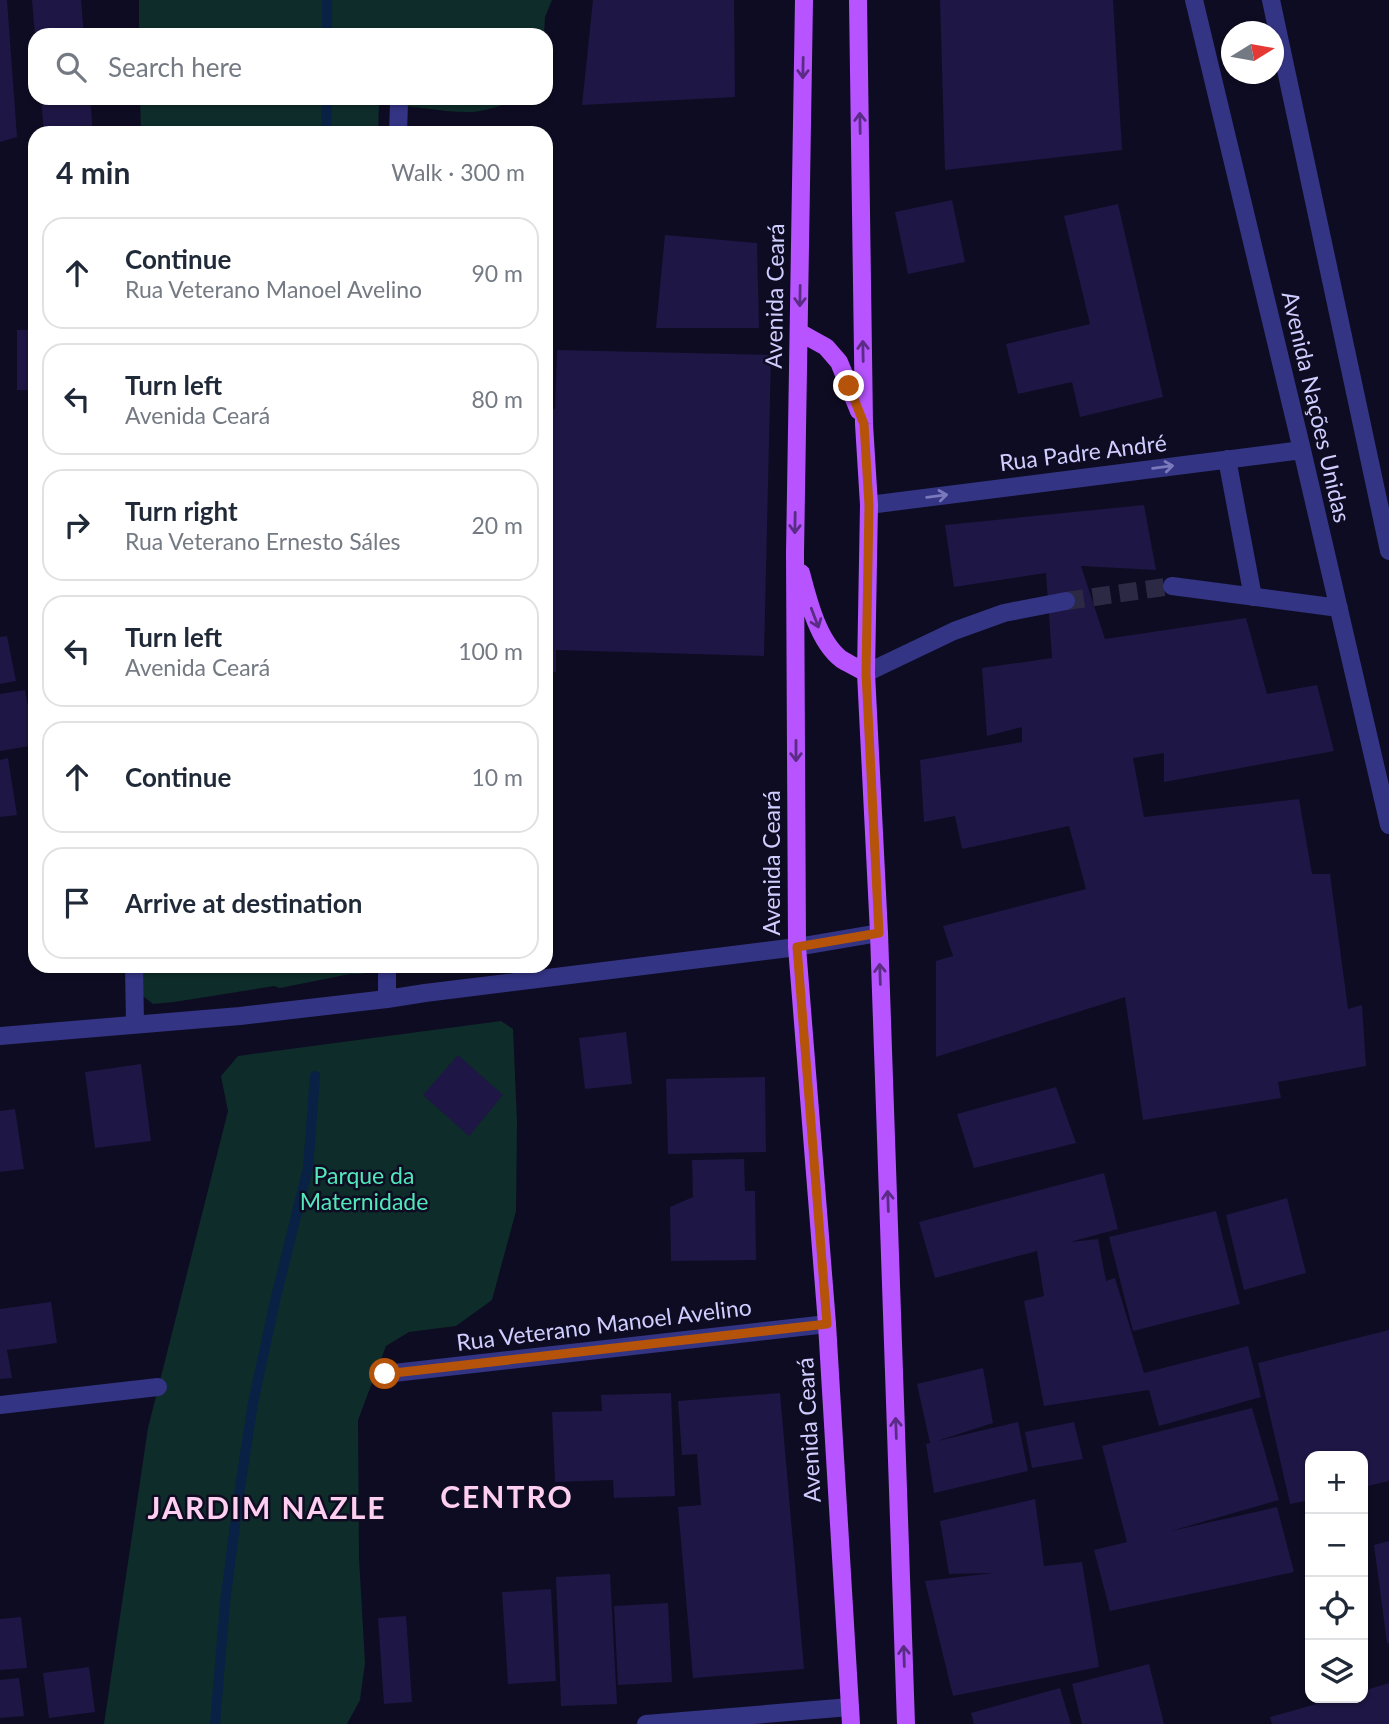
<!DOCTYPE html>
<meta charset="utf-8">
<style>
body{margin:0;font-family:Lato,sans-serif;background:#f2f2f3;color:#1f2937}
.controls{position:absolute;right:21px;bottom:21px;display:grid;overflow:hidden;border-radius:14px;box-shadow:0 2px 5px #0004}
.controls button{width:63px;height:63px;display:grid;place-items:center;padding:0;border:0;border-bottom:2px solid #e0e1e3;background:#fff;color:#1f2937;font:35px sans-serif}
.compass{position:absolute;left:1221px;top:21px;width:63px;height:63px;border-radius:50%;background:#fff;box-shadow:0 2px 5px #0004;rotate:79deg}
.stop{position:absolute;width:21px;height:21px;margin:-16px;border:5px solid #b45309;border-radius:50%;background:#fff}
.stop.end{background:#b45309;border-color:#fff;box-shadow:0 2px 7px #0008}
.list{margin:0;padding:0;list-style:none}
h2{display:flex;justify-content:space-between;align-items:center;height:91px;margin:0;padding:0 28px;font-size:30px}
h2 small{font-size:23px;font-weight:400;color:#747a83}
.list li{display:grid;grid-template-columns:46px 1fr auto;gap:21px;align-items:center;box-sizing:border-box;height:112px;margin:0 14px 14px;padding:0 14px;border:2px solid #e0e1e3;border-radius:21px}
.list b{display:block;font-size:26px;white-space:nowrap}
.list p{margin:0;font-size:23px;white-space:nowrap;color:#747a83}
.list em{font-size:23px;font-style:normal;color:#747a83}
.icon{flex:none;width:38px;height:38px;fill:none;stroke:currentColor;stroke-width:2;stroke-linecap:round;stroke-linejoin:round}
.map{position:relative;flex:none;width:1389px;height:1724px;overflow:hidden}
.search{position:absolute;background:#fff;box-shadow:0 2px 5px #0004;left:28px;top:28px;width:525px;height:77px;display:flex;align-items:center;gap:18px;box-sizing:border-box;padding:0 24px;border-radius:21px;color:#747a83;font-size:26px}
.panel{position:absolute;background:#fff;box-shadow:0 2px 5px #0004;left:28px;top:126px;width:525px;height:847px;border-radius:21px}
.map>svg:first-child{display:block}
.green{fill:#0e2c2a}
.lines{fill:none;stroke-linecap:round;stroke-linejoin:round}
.stream{stroke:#082145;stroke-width:10}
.building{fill:#1e1644}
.minor-tunnel{stroke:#2b2943;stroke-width:18;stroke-dasharray:18 9;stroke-linecap:butt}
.minor{stroke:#333484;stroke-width:18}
.major{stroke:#b754ff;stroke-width:18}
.oneway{stroke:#5a2c85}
.oneway2{stroke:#7a79bb}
.route{stroke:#b45309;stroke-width:9}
.labels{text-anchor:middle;stroke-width:5;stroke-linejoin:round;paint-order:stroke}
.street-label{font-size:23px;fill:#d0cdff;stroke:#0e0c22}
.park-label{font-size:23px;fill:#51e7ba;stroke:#0e0c22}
.district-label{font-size:30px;font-weight:bold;letter-spacing:2px;fill:#ffcff0;stroke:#0e0c22}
</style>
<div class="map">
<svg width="1389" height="1724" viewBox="0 0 1389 1724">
<rect width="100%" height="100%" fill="#0e0c22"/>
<path class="green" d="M139 0H552L545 17 544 35H139Z
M140 98H520L517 101C501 105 484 112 468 112 438 112 409 104 379 105L378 133H141Z
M139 966H368L363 974H350L280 988 274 986 174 1002 153 1004 139 993Z
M501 1021 513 1029 517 1121 516 1211 492 1300 456 1326 409 1332 386 1346 358 1420 359 1558 365 1663 360 1700 347 1724H104L148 1428 228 1111 221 1076 238 1056Z"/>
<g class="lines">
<path class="stream" d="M327 35V0
M326 133 327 98
M215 1724 225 1603 240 1487 253 1403 275 1301 308 1168 315 1076"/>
</g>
<path class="building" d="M0 0H7L17 137 0 142Z
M32 0H81L84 35H35Z
M593 0H734L735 97 582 105Z
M940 0H1113L1122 150 945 170Z
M41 98H90L93 133H44Z
M952 200 965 262 908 274 895 212Z
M1118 204 1163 397 1080 417 1072 382 1018 394 1006 344 1090 324 1064 216Z
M665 235 757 243 759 328H656Z
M17 330H35V390H17Z
M557 350 771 355 764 656 556 650V672H546V588H552L553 559 546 558V409H555Z
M1144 505 1156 570 1081 566 1105 639 1246 618 1267 694 1317 685 1334 751 1164 782V753L1133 758 1144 817 1299 799 1312 874H1330L1348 1009 1362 1005 1366 1066 1278 1082 1281 1098 1143 1120 1125 997 936 1057V961L953 956 943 926 1086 889 1069 826 962 849 955 816 924 822 920 760 1022 742V727L987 736 982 668 1052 658 1046 573 954 587 945 525Z
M7 636 16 681 0 684V637Z
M25 690 35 745 0 751V694Z
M8 758 17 815 0 817V760Z
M626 1032 632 1084 585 1089 579 1038Z
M458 1055 503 1095 469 1136 423 1095Z
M141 1064 151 1141 95 1148 85 1072Z
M765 1077 766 1152 668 1154 666 1079Z
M1056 1087 1076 1143 974 1168 957 1114Z
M15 1109 24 1169 0 1172V1111Z
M744 1159 745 1191H755L756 1260 671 1261 670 1207 693 1197 692 1160Z
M1104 1173 1118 1229 1070 1242 1098 1239 1106 1281 1115 1278 1144 1373 1248 1346 1261 1397 1159 1426 1149 1390 1044 1406 1024 1301 1044 1296 1037 1251 935 1278 919 1222Z
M1287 1198 1306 1273 1244 1290 1226 1215Z
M1216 1211 1240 1304 1133 1331 1109 1237Z
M51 1302 57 1343 7 1350 12 1378 0 1379V1309Z
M1389 1330V1481L1363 1487V1456H1310V1500L1290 1504 1258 1363Z
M983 1368 993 1423 937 1441 1018 1422 1028 1471 934 1493 926 1444 930 1443 917 1384Z
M671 1393 675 1496 614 1498 613 1480 555 1482 552 1412 602 1411 601 1395Z
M780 1393 804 1669 693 1678 678 1507 701 1505 697 1454 682 1455 678 1401Z
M1252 1408 1279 1500 1171 1531 1277 1507 1294 1572 1110 1611 1094 1550 1127 1542 1102 1446Z
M1074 1422 1083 1459 1032 1468 1025 1432Z
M1035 1499 1044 1566 1082 1562 1099 1667 953 1696 925 1581 993 1573 949 1574 940 1521Z
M1389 1541V1643H1387L1374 1545Z
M610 1574 617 1704 561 1706 556 1577Z
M551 1589 556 1681 508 1684 502 1592Z
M668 1603 672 1682 618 1685 614 1606Z
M406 1616 412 1702 384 1704 378 1618Z
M21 1617 27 1668 0 1670V1619Z
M1149 1664 1164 1724H1082L1072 1684Z
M89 1667 95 1712 49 1718 43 1673Z
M19 1678 24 1716 0 1718V1680Z
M1389 1683V1724H1272L1270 1717 1338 1698H1363V1691Z
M1060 1688 1071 1724H974L971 1713Z"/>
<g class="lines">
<path class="minor-tunnel" d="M1066 601 1172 586"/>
<path class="minor" d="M1194 0 1302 450 1389 825
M1271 0 1389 551
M398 133 399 104
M1227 459 1253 597
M869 505 1302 450
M1172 586 1339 608
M866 673 954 631 1004 613 1066 601
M134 966 135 1024
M387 999V966
M0 1036 240 1016 387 999 425 993 797 947 879 933
M385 1374 827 1324
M0 1405 158 1387
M646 1724 850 1707"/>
<path class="major" d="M804 0 795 553 797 947 827 1324 851 1724
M858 0 864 424 869 505 866 673 879 933 906 1724
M799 332 826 347 839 362 859 411
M801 573C808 600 818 641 841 659 849 664 858 668 866 673"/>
</g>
<defs><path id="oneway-shaft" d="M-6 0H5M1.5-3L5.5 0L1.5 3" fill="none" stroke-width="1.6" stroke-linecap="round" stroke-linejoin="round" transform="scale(1.75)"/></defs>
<g class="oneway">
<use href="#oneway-shaft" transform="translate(803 68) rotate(91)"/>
<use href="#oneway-shaft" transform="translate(860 123) rotate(-91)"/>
<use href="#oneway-shaft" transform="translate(800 296) rotate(91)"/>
<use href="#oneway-shaft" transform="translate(863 351) rotate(-91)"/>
<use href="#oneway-shaft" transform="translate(795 523) rotate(91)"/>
<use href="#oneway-shaft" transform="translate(815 618) rotate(69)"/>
<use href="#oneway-shaft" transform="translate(796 751) rotate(90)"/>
<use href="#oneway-shaft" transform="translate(880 974) rotate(-92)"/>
<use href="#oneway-shaft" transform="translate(888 1201) rotate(-92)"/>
<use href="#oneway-shaft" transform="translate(896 1428) rotate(-92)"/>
<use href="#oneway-shaft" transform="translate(904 1656) rotate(-92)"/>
</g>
<g class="oneway2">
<use href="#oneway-shaft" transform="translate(1163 467) rotate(-7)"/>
<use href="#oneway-shaft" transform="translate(937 496) rotate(-7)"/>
</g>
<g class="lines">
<path class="route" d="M385 1374 827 1324 797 947 879 933 866 673 869 505 864 424 849 386"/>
</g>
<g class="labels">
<g class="street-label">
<text transform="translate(775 296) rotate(-89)" y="8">Avenida Ceará</text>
<text transform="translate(1316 407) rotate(77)" y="8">Avenida Nações Unidas</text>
<text transform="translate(1083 453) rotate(-7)" y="8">Rua Padre André</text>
<text transform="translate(772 863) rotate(-90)" y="8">Avenida Ceará</text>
<text transform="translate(604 1325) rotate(-7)" y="8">Rua Veterano Manoel Avelino</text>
<text transform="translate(809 1430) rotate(-93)" y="8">Avenida Ceará</text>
</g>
<g class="park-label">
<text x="364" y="1184">Parque da<tspan x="364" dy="26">Maternidade</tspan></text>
</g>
<g class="district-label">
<text x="507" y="1508">CENTRO</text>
<text x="267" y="1519">JARDIM NAZLE</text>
</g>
</g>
</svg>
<div class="controls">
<button>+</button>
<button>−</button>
<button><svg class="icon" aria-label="locate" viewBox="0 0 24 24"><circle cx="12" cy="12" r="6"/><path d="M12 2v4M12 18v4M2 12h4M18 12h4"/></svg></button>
<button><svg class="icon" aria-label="layers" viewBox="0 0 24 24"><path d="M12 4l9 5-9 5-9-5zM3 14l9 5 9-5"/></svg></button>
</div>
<svg class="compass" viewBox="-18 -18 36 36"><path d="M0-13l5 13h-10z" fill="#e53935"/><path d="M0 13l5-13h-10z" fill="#747a83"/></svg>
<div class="stop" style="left:385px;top:1374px"></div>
<div class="stop end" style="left:849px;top:386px"></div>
<div class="search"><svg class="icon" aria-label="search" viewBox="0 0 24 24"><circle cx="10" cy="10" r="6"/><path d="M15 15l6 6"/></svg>Search here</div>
<section class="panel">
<h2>4 min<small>Walk · 300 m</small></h2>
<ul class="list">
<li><svg class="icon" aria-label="ahead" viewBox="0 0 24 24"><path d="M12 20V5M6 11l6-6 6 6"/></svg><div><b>Continue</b><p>Rua Veterano Manoel Avelino</p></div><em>90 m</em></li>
<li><svg class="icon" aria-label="left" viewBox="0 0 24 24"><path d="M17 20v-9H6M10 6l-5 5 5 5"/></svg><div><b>Turn left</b><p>Avenida Ceará</p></div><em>80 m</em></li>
<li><svg class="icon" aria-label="right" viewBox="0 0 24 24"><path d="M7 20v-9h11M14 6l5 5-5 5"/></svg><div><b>Turn right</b><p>Rua Veterano Ernesto Sáles</p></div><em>20 m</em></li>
<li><svg class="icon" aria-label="left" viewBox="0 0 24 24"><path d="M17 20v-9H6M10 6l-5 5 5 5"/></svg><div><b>Turn left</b><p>Avenida Ceará</p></div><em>100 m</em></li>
<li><svg class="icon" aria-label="ahead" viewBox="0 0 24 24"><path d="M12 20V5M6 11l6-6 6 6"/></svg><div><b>Continue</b></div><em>10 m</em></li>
<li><svg class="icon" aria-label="arrive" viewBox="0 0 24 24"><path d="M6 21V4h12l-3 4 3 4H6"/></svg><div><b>Arrive at destination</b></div></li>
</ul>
</section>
</div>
